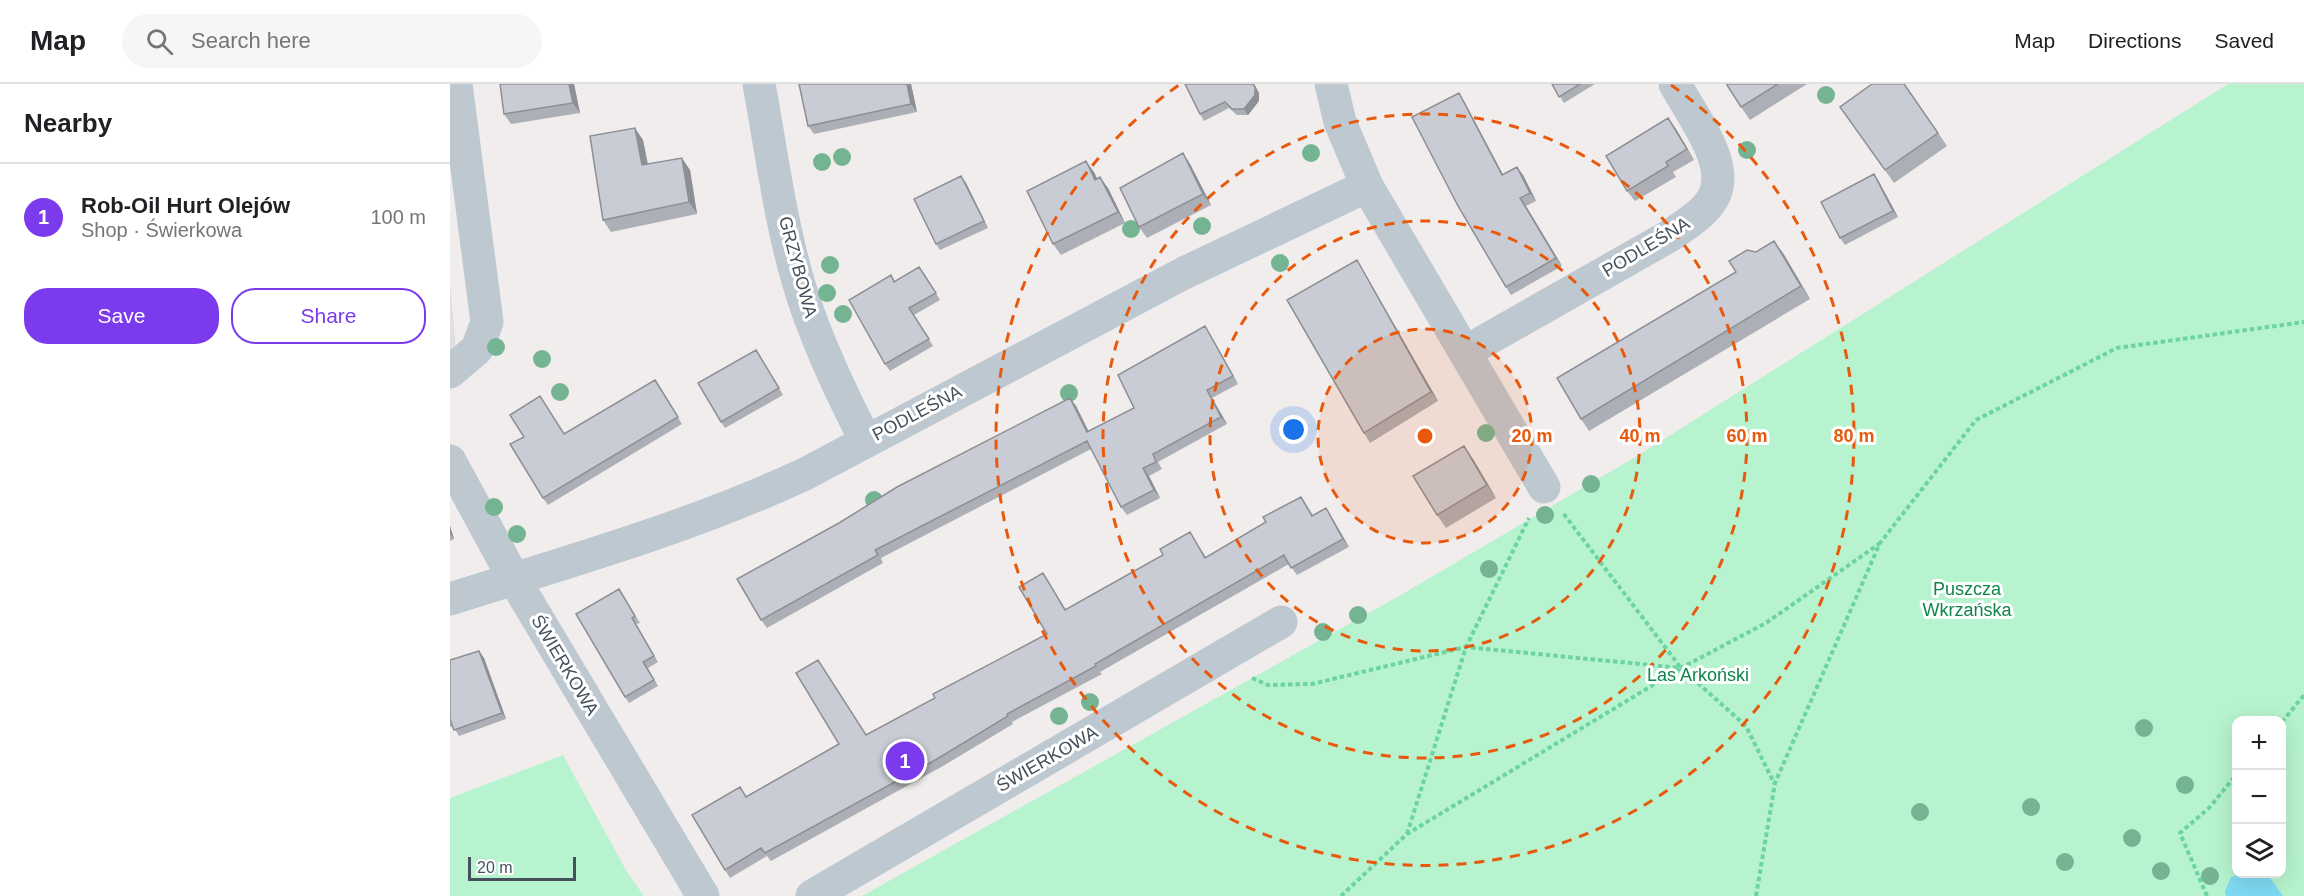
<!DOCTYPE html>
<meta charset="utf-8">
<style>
body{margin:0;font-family:Arial,sans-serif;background:#f6f6f6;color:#202124}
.controls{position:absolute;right:18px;bottom:18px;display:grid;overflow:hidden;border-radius:12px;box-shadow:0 6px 24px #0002}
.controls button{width:54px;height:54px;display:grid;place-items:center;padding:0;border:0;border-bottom:2px solid #e0e0e0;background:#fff;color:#202124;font:30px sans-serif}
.scale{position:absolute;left:18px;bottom:15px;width:108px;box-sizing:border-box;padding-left:6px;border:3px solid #44515d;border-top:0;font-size:16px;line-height:21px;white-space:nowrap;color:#44515d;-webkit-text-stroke:4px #fff;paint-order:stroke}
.you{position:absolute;left:844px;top:346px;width:21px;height:21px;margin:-15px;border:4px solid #fff;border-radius:50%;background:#1a73e8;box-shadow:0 0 0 9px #1a73e833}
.badge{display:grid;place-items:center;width:39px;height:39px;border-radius:50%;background:#7c3aed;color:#fff;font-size:20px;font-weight:700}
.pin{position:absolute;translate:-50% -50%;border:3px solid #fff;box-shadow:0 2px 6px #0006}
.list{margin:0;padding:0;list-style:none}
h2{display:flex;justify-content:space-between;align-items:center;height:78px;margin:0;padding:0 24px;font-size:26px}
h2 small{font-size:20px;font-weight:400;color:#757577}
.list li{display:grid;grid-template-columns:39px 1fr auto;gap:18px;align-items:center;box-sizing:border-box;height:108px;padding:0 24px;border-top:2px solid #e0e0e0}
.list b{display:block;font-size:22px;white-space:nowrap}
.list p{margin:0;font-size:20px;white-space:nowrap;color:#757577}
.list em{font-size:20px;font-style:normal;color:#757577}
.actions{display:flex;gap:12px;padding:18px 24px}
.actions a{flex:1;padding:14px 0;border:2px solid #7c3aed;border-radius:24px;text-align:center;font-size:21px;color:#7c3aed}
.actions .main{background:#7c3aed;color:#fff}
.icon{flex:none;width:33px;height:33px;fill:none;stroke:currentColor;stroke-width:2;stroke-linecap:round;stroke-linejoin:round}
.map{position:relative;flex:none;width:1854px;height:812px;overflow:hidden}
header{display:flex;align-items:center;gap:36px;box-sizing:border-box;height:84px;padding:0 30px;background:#fff;border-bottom:2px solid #e0e0e0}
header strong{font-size:28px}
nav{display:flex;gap:33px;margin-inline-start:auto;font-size:21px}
.search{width:420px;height:54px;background:#f6f6f6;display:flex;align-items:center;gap:15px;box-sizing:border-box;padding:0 21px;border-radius:33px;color:#757577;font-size:22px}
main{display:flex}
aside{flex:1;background:#fff}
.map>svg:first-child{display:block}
.education{fill:#e2dedf}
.green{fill:#b7f3cf;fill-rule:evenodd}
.water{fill:#80dbf4}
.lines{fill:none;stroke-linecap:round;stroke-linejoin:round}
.path{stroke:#6cd4a1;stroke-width:4;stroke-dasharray:4.5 3;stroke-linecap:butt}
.minor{stroke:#bdc8d1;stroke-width:33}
.tree{fill:#74b493}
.wall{fill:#adafb6}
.shaded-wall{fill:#8d8f94}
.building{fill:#c9ccd4;stroke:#8d8f94;stroke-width:1.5}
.ring{fill:none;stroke:#e8590c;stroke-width:3;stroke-dasharray:10 8}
.labels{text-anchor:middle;stroke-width:6;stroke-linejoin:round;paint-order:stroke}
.street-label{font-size:18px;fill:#44515d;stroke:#fff}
.park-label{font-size:18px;fill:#0e854a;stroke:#fff}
.centre{fill:#e8590c;stroke:#fff;stroke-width:3}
.ring-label{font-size:18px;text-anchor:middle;font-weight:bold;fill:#e8590c;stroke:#fff;stroke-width:6;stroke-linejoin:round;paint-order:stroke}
</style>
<header>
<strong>Map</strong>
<div class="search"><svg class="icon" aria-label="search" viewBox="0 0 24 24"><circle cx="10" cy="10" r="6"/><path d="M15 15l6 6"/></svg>Search here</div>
<nav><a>Map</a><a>Directions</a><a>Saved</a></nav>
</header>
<main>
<aside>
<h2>Nearby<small></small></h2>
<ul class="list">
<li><span class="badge">1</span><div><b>Rob-Oil Hurt Olejów</b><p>Shop · Świerkowa</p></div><em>100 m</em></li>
</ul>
<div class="actions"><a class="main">Save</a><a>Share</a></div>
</aside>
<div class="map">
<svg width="1854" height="812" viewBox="0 0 1854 812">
<rect width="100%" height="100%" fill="#f1eded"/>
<path class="education" d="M0 200 6 266 0 267Z"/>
<path class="green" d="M1778 0H1854V812H412L949 512 1192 369ZM1786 636H1832V790H1786Z
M113 671 177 788 194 812H0V714Z"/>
<path class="water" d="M1792 790 1820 794 1833 812H1776L1775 807 1781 793Z"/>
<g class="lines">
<path class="path" d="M1231 584 1296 642 1324 699
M802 594 818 601 862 600 1016 563 1231 584 1316 539 1429 460
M1832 638 1854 611
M957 750 1016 563 1079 434
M891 812 957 750 1231 584 1113 429
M1306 812 1325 699 1430 459 1526 336 1667 264 1854 238
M1757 812 1730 749 1759 724 1786 691"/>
<path class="minor" d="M309 0C323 76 332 155 358 228 374 272 394 315 416 357
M881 0 890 38 917 102 1094 403
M1015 268 1221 151C1236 140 1254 130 1263 114 1282 81 1241 30 1225 0
M0 288 27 265 37 238 6 0
M0 377 64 495 253 812
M0 515C120 477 241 443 355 390L734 189 917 102
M362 812 831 538"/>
</g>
<g class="tree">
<circle cx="1376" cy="11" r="9"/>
<circle cx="1297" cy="66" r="9"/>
<circle cx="861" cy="69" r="9"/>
<circle cx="392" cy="73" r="9"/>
<circle cx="372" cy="78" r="9"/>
<circle cx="752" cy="142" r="9"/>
<circle cx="681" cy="145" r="9"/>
<circle cx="830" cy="179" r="9"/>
<circle cx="380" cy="181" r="9"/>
<circle cx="377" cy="209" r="9"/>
<circle cx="393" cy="230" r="9"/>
<circle cx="46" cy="263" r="9"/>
<circle cx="92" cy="275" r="9"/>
<circle cx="110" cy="308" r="9"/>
<circle cx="619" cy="309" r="9"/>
<circle cx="1036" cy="349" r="9"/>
<circle cx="1141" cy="400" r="9"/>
<circle cx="424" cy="416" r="9"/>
<circle cx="44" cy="423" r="9"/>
<circle cx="1095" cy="431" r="9"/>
<circle cx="67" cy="450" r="9"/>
<circle cx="1039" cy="485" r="9"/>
<circle cx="908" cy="531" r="9"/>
<circle cx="873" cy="548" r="9"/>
<circle cx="640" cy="618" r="9"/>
<circle cx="609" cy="632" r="9"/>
<circle cx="1694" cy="644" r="9"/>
<circle cx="1735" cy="701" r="9"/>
<circle cx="1581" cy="723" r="9"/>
<circle cx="1470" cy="728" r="9"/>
<circle cx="1682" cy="754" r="9"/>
<circle cx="1615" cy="778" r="9"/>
<circle cx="1711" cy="787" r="9"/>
<circle cx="1760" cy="792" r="9"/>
</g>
<path class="wall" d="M50 0H124L130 29 61 40 54 30Z
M349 0H461L467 28 364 50 358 42Z
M735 0H804L809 9V17L798 31H787L779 24 754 37 750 30Z
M1102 0H1145L1114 19Z
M1277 0H1357L1300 36 1291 23Z
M1455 0 1497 62 1444 99 1390 23Z
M1014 17 1053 90 1073 91 1086 117 1076 122 1112 182 1061 211 1056 203Z
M1226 45 1244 76 1223 88 1226 93 1185 117 1177 107Z
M193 56 198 80 240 86 247 130 161 148 153 136Z
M733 69 740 80 761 121 697 154 689 143Z
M644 88 647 95 658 104 675 139 611 171 603 160Z
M1424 90 1428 96 1448 133 1395 161 1390 154Z
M511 92 516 99 538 144 490 166 486 160Z
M1306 168 1333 169 1360 215 1139 347 1131 335Z
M913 186 988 317 920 359 914 349Z
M474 189 490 216 464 231 483 262 440 287 435 280 441 191 445 197Z
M760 250 788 300 762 314 777 340 708 378 712 385 699 392 710 414 677 431 671 423 641 365 431 474 433 479 317 544 311 536 620 314 626 322 638 347 684 324Z
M306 266 333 311 275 344 271 338Z
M205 296 232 340 98 421 93 414 114 350Z
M1023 375 1046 414 996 444 987 431Z
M851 413 863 431 881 432 899 463 847 491 839 480 650 588 652 590 562 638 563 640 493 682 321 777 317 772 280 794 275 786 296 712 389 660 416 651 485 614 597 550 593 489 616 526 713 471 740 448 756 473 816 438Z
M0 442 4 455 0 457Z
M169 505 190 539 186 540 208 578 198 584 208 602 179 619 175 613Z
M29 567 34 574 56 635 9 652 3 642 0 643V576Z"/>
<path class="shaded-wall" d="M119 0H124L130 29 123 19Z
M457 0H461L467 28 461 20Z
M803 0H804L809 9V17L798 31 794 25Z
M1009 9 1014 17 1057 99 1052 91Z
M1218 34 1226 45 1244 76 1237 65Z
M185 44 193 56 200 93 192 81Z
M733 69 740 80 761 121 753 110Z
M232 74 240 86 247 130 239 118Z
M636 77 644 88 653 107 645 96Z
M1067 83 1073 91 1086 117 1080 109Z
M1424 90 1428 96 1448 133 1443 127Z
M511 92 516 99 538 144 534 137Z
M650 93 658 104 675 139 668 128Z
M1070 114 1076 122 1112 182 1106 174Z
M1324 157 1333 169 1360 215 1351 202Z
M907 176 913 186 988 317 981 308Z
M755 242 760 250 788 300 783 292Z
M757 306 762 314 777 340 771 333Z
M620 314 626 322 643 356 637 348Z
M1014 362 1023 375 1046 414 1037 401Z
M693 384 699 392 710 414 704 406Z
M876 424 881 432 899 463 893 455Z
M0 442 4 455 0 450Z
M29 567 34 574 56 635 52 629Z"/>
<path class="building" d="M50 0H119L123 19 54 30Z
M349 0H457L461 20 358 42Z
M735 0H803L805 3V11L794 25H782L775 18 750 30Z
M1102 0H1130L1109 13Z
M1277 0H1328L1291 23 1277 1Z
M1422 0H1454L1488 49 1435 86 1390 23Z
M1009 9 1052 91 1067 83 1080 109 1070 114 1106 174 1056 203 1008 122 962 33Z
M1218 34 1237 65 1216 78 1218 82 1177 107 1156 72Z
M185 44 192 81 232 74 239 118 153 136 140 52Z
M733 69 753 110 689 143 670 104Z
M636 77 645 96 650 93 668 128 603 160 577 107Z
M1424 90 1443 127 1390 154 1371 118Z
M511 92 534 137 486 160 464 115Z
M1324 157 1351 202 1131 335 1107 294 1286 188 1279 177 1297 166 1306 168Z
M907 176 981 308 914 349 837 216Z
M469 183 486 209 459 224 479 255 435 280 399 216 441 191 444 198Z
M755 242 783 292 757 306 771 333 703 370 706 378 693 384 704 406 671 423 637 357 425 466 428 471 311 536 287 495 389 439 447 403 620 314 637 348 684 324 668 291Z
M306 266 329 304 271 338 248 299Z
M205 296 228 333 93 414 60 360 74 353 60 331 90 312 114 350Z
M1014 362 1037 401 987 431 963 392Z
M851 413 862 432 876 424 893 455 841 484 834 471 645 580 646 582 557 630 558 632 487 675 315 769 311 764 275 786 242 731 290 703 296 713 389 660 346 589 368 576 416 651 485 614 483 610 597 550 569 503 593 489 615 526 713 471 710 465 740 448 755 474 816 438 813 433Z
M169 505 185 532 182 534 204 572 193 578 204 596 175 613 126 530Z
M29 567 52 629 4 646 0 635V576Z"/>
<circle cx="975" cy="352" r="107" fill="#e8590c" fill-opacity=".12"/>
<g class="ring">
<circle cx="975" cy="352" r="107"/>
<circle cx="975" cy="352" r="215"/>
<circle cx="975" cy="352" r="322"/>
<path d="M1221 1A429 429 0 1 1 729 1"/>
</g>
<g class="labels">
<g class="street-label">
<text transform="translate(1196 163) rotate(-31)" y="6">PODLEŚNA</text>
<text transform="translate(348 183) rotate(75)" y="6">GRZYBOWA</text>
<text transform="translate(467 329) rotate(-28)" y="6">PODLEŚNA</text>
<text transform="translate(115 581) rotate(59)" y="6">ŚWIERKOWA</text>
<text transform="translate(597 675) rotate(-30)" y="6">ŚWIERKOWA</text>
</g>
<g class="park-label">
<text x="1517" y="511">Puszcza<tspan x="1517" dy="21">Wkrzańska</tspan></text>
<text x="1248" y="597">Las Arkoński</text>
</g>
</g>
<circle cx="975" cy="352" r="9" class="centre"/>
<g class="ring-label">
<text x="1082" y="358">20 m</text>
<text x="1190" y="358">40 m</text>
<text x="1297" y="358">60 m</text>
<text x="1404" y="358">80 m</text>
</g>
</svg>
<div class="controls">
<button>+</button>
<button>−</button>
<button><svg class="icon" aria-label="layers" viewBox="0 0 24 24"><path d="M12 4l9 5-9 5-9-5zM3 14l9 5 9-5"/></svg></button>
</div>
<div class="scale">20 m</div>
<div class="you"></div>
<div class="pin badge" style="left:455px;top:677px">1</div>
</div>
</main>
